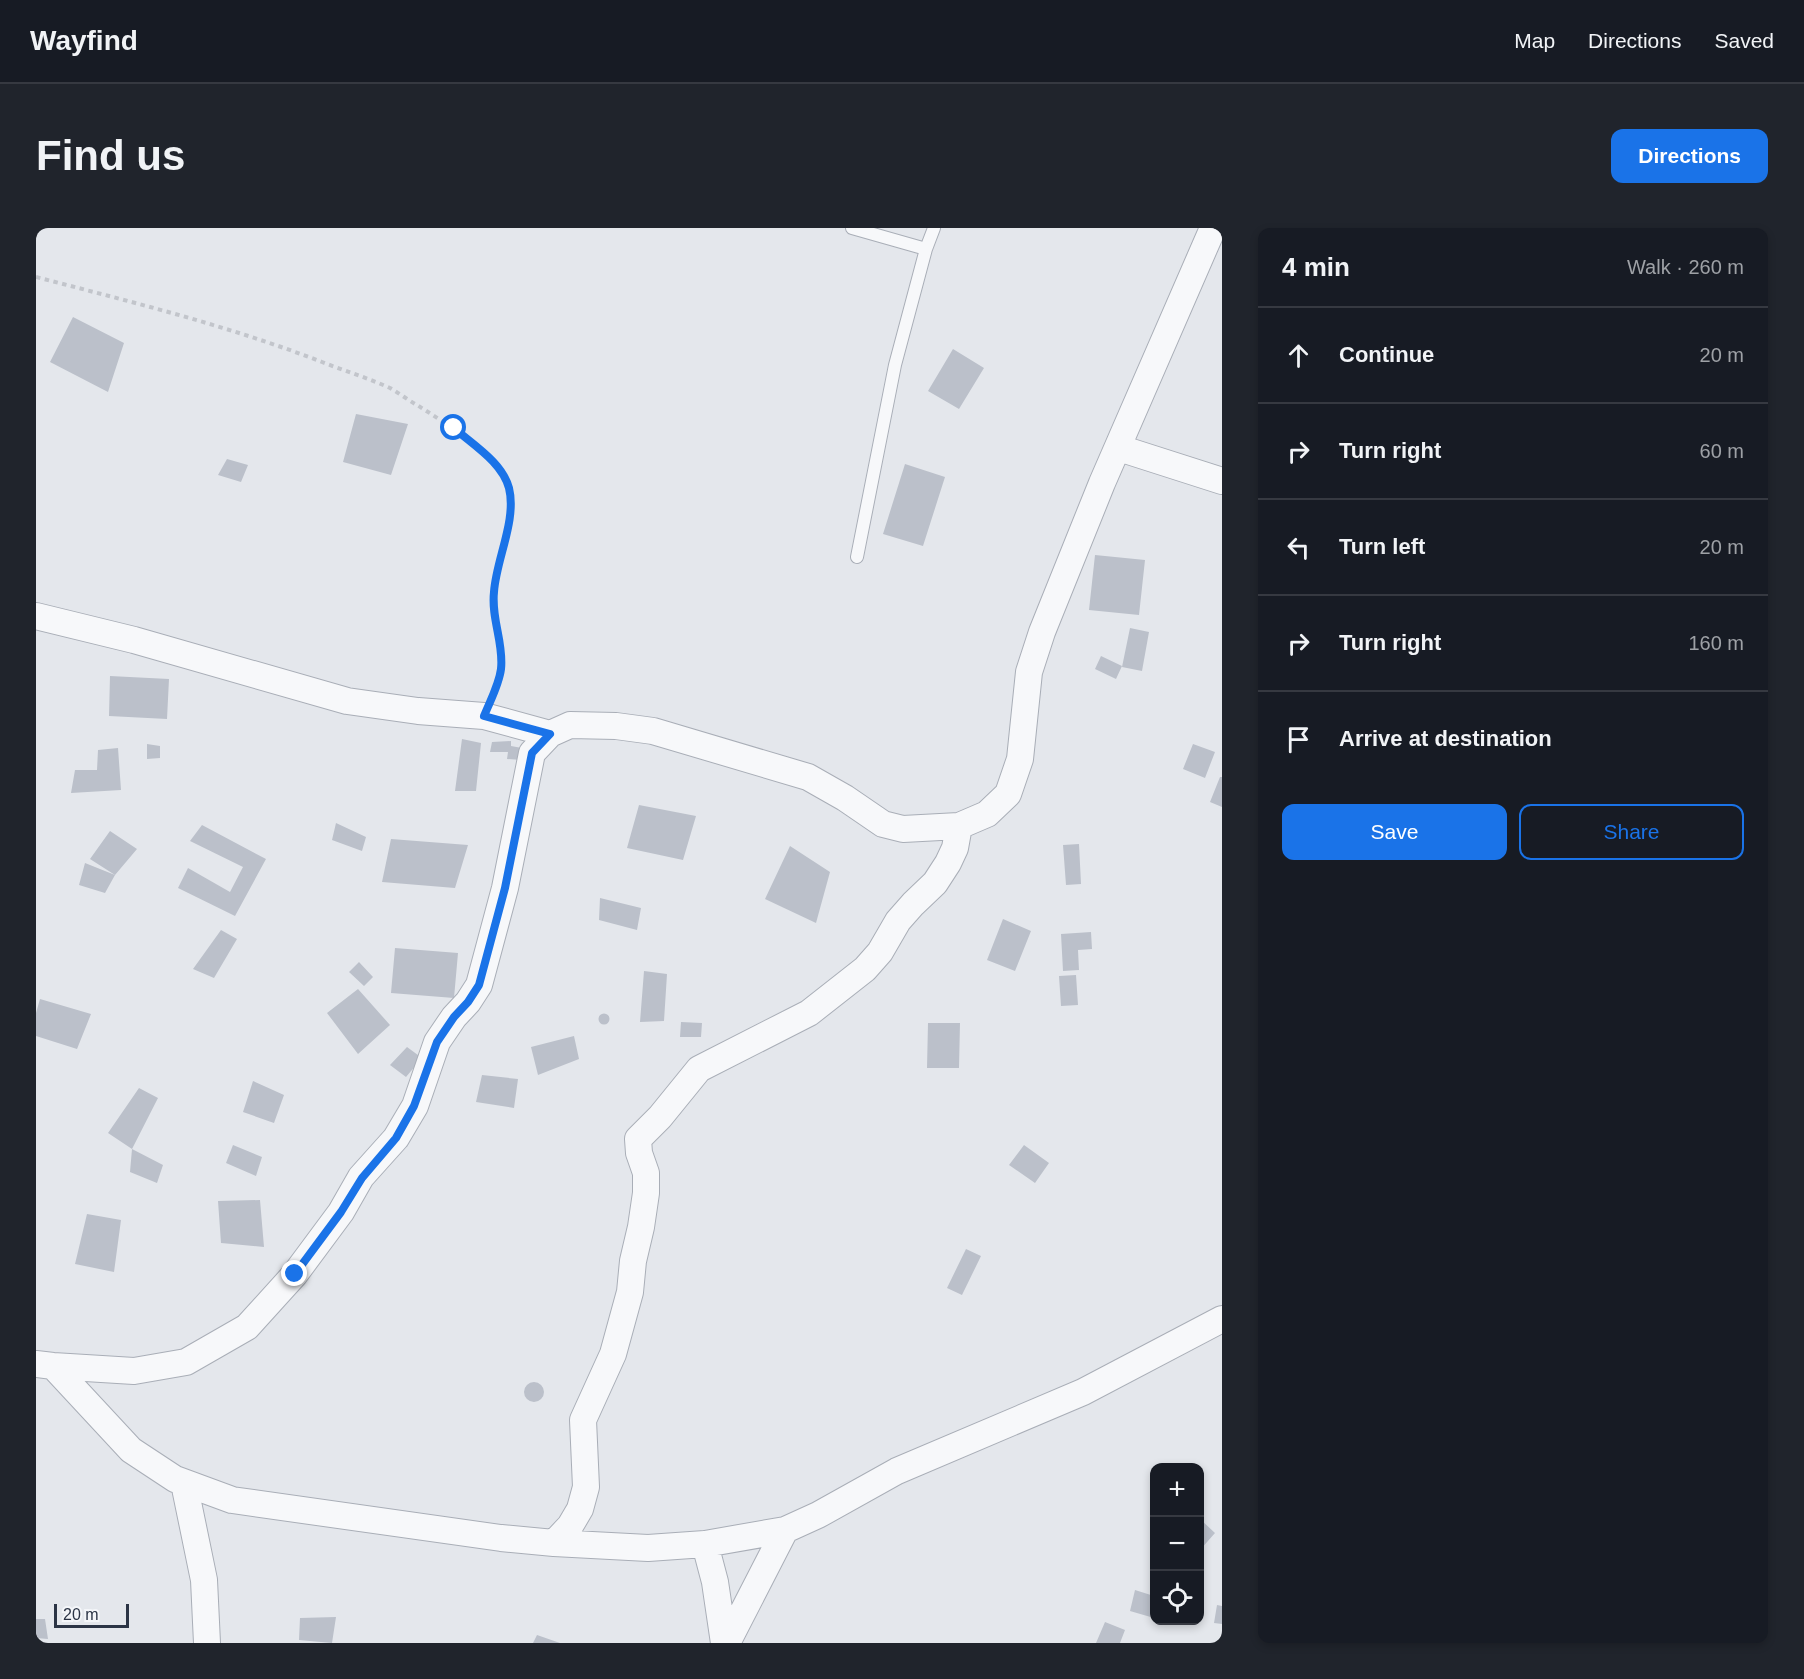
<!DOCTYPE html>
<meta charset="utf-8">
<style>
body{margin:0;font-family:Arial,sans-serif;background:#20242c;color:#f1f3f6}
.controls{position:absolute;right:18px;bottom:18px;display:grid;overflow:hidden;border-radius:12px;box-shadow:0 3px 9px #0003}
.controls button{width:54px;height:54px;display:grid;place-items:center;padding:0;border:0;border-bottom:2px solid #363941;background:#171b24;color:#f1f3f6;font:30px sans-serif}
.scale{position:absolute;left:18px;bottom:15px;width:75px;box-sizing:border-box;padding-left:6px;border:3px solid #2b3445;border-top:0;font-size:16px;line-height:21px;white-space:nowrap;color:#2b3445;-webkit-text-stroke:4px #f4f6f9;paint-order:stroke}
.stop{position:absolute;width:18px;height:18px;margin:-14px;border:4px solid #1a73e8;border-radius:50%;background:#fff}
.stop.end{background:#1a73e8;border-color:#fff;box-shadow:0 2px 6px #0008}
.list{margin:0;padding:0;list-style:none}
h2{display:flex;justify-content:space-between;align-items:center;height:78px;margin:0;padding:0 24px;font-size:26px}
h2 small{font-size:20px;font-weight:400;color:#9ea1a6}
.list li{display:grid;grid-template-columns:39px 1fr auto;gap:18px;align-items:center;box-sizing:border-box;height:96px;padding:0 24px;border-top:2px solid #363941}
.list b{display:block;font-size:22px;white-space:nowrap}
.list em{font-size:20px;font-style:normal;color:#9ea1a6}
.actions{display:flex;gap:12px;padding:18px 24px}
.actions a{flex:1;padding:14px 0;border:2px solid #1a73e8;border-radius:12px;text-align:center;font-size:21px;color:#1a73e8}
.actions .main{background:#1a73e8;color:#fff}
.icon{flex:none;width:33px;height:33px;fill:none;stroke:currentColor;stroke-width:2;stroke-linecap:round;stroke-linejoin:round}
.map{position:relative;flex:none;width:1186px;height:1415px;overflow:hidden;border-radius:12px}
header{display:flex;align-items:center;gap:36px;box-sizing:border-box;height:84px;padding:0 30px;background:#171b24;border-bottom:2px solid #363941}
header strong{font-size:28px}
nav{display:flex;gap:33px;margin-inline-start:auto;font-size:21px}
.intro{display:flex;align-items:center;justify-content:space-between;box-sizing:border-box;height:144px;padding:0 36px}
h1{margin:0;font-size:42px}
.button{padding:15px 27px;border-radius:12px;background:#1a73e8;color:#fff;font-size:21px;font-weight:700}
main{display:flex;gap:36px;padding:0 36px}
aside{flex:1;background:#171b24;border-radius:12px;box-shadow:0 3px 9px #0003}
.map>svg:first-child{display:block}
.building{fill:#bbc0ca}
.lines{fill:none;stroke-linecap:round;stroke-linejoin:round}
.service-casing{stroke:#a9aeb7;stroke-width:14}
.minor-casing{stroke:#a9aeb7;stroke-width:28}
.path{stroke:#c2c5cb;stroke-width:4;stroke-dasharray:4.5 4.5;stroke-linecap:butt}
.service{stroke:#f7f8fa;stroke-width:12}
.minor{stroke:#f7f8fa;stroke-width:26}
.route{stroke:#1a73e8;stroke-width:8}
</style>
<header>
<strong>Wayfind</strong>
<nav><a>Map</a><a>Directions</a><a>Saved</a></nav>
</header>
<div class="intro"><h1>Find us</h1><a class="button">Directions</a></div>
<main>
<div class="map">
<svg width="1186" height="1415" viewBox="0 0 1186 1415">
<rect width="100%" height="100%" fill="#e4e7ec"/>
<path class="building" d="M37 89 88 115 72 164 14 134Z
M917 121 948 140 923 181 892 163Z
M320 186 372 196 355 247 307 234Z
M191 231 212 237 205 254 182 247Z
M869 236 909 249 887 318 847 306Z
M1059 327 1109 332 1103 387 1053 382Z
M1094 400 1113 404 1106 443 1086 439Z
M1065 428 1086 438 1080 451 1059 441Z
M74 448 133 451 131 491 73 488Z
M426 511 445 515 440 563H419Z
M475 513V518L486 520V532L471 531 472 524H454L456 514Z
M111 516 124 518V530L111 531Z
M1157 516 1179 524 1169 550 1147 541Z
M82 520 85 562 35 565 39 542H61L62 522Z
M1184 549H1186V579L1174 574Z
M603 577 660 588 647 632 591 620Z
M300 595 330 609 326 623 296 612Z
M166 597 230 631 199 688 142 660 152 640 194 664 207 639 154 613Z
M74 603 101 621 79 647 54 631Z
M355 611 432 617 419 660 346 654Z
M1043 616 1045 656 1030 657 1027 617Z
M754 618 794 644 780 695 729 671Z
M49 635 79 647 69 665 43 657Z
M564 670 605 680 601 702 563 692Z
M967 691 995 703 979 743 951 732Z
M185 702 201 711 178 750 157 741Z
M1055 704 1056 721 1042 722 1043 742 1027 743 1025 706Z
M359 720 422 725 418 770 355 765Z
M323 734 337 749 328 758 313 744Z
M608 743 631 746 628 793 604 794Z
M1040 747 1042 777 1025 778 1023 748Z
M322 761 354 797 322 826 291 785Z
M4 771 55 786 41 821 0 808V785Z
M562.5 791a5.5 5.5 0 1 1 11 0a5.5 5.5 0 1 1-11 0Z
M645 794 666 795 665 809H644Z
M892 795H924L923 840H891Z
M538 808 543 831 502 847 495 819Z
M371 819 386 830 370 849 354 837Z
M446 847 482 851 478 880 440 874Z
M217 853 248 867 238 895 207 884Z
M103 860 122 870 96 921 72 905Z
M197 917 226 929 220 948 190 935Z
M988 917 1013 935 999 955 973 937Z
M96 921 127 937 121 955 94 944Z
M224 972 228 1019 185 1015 182 973Z
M51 986 85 992 78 1044 39 1036Z
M930 1021 945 1028 926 1067 911 1060Z
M488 1164a10 10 0 1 1 20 0a10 10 0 1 1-20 0Z
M1164 1291 1179 1305 1164 1322Z
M1099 1362 1118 1368V1390L1094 1383Z
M1181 1377 1186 1378V1396L1178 1395Z
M300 1389 296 1415 263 1412 264 1390Z
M0 1391H9L12 1411 0 1410Z
M1069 1394 1089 1402 1084 1415H1060Z
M501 1407 524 1415H497Z"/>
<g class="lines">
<g class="service-casing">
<path id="service" d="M816 0 890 21
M821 329 859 137 890 21 898 0"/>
</g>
<g class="minor-casing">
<path id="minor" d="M1083 220 1186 253
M0 388 98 412 311 473 382 483 448 488 514 506
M0 1136 17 1138 98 1143 150 1134 211 1099 259 1046 305 984 325 949 360 910 379 878 401 814 418 789 432 774 443 757 469 660 496 525 514 506 534 497 580 498 617 503 772 549 809 570 847 596 867 601 923 598 951 586 972 566 984 531 993 444 1006 404 1066 255 1177 0
M17 1138 95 1222 139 1251 196 1272 465 1310 518 1315 612 1320 669 1316 749 1302 782 1287 861 1243 1047 1164 1186 1091
M148 1255 168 1352 171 1415
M518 1315 534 1298 544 1281 550 1259 547 1192 577 1126 594 1064 597 1033 605 999 610 965V945L603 925 602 911 624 889 663 841 773 785 829 741 844 724 862 693 877 676 899 655 912 635 919 620 923 598
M669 1316 679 1354 688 1415
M691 1415 749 1302"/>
</g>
<path class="path" d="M0 49C96 74 193 98 286 134 309 143 332 150 354 160 363 165 372 172 381 177 400 189 419 201 436 216 451 228 468 241 473 261 481 295 461 330 458 363 454 402 474 427 457 465"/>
<use href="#service" class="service"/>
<use href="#minor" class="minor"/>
</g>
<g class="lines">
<path class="route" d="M259 1046 305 984 326 950 360 910 378 878 401 814 418 789 432 774 443 757 469 660 496 525 514 506 448 488C454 473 463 457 465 441 468 415 455 391 458 364 460 332 481 292 473 260 466 234 437 217 418 200"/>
</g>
</svg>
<div class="controls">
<button>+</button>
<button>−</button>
<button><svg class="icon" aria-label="locate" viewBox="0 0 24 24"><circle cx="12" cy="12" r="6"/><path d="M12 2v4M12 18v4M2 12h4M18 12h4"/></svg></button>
</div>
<div class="scale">20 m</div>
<div class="stop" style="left:418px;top:200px"></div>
<div class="stop end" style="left:259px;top:1046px"></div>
</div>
<aside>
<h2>4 min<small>Walk · 260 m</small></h2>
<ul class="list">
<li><svg class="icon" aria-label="ahead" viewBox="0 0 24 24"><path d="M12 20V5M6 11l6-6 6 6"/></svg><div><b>Continue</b></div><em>20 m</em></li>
<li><svg class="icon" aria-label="right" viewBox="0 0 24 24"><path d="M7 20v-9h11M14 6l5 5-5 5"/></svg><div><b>Turn right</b></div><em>60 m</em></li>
<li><svg class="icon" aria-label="left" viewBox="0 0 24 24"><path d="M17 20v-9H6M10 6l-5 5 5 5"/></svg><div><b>Turn left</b></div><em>20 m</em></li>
<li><svg class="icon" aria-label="right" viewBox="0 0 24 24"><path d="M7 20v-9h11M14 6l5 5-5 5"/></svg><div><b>Turn right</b></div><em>160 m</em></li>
<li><svg class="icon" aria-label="arrive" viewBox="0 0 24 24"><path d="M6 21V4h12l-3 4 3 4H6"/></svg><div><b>Arrive at destination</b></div></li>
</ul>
<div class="actions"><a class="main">Save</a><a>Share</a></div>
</aside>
</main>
